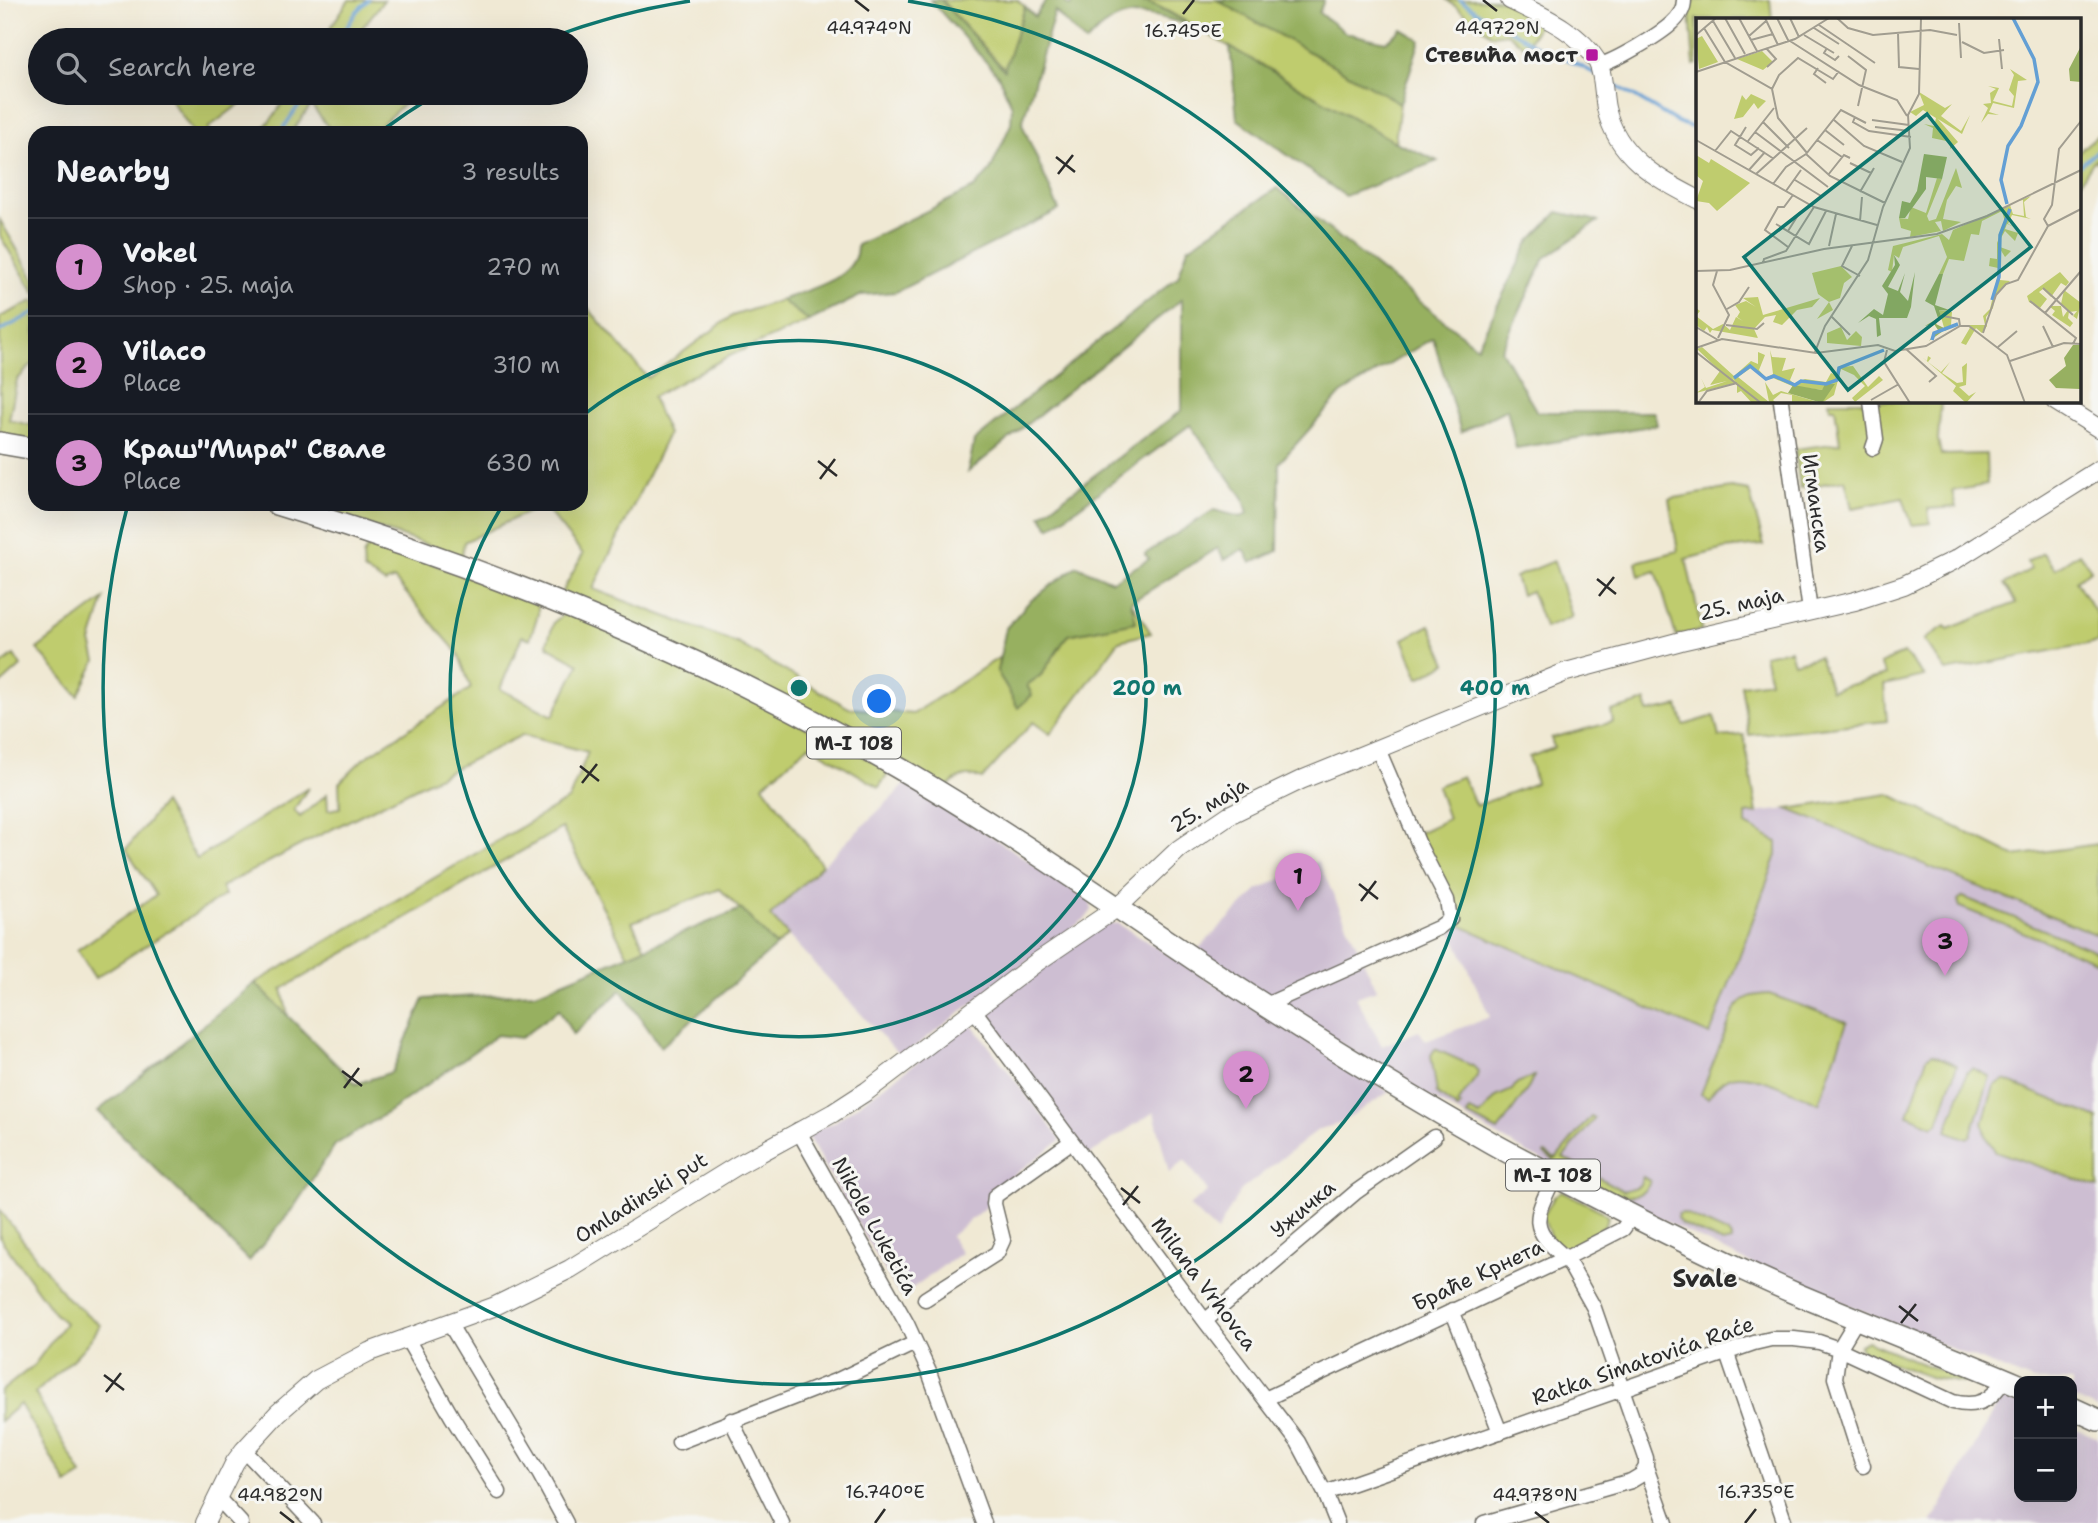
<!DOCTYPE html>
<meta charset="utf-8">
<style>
body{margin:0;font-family:"Shantell Sans",sans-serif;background:#242831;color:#f1f3f6}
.controls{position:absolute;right:21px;bottom:21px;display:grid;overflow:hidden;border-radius:14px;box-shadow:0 7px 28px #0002}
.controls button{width:63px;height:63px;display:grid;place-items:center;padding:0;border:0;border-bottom:2px solid #363941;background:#171b24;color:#f1f3f6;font:35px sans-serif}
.you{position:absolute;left:880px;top:702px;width:24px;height:24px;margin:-18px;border:5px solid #fff;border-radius:50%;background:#1a73e8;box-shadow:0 0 0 10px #1a73e833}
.badge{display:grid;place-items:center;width:46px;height:46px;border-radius:50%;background:#d690ce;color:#111;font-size:23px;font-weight:700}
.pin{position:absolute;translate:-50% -58px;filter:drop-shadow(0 2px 4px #0008)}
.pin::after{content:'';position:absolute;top:37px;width:24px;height:21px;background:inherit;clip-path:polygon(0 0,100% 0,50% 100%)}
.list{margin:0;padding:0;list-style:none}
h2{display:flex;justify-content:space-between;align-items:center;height:91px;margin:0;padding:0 28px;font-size:30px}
h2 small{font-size:23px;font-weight:400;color:#9ea1a6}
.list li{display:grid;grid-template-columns:46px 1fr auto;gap:21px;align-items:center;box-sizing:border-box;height:98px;padding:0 28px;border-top:2px solid #363941}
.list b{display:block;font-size:26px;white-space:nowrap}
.list p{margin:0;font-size:23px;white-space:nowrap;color:#9ea1a6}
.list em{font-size:23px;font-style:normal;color:#9ea1a6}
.icon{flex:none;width:38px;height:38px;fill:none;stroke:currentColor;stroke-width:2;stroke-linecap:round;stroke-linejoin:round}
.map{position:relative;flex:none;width:2098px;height:1523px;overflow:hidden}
.search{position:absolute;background:#171b24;box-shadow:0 7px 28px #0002;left:28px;top:28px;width:560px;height:77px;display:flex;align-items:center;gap:18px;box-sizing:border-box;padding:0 24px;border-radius:38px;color:#9ea1a6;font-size:26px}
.panel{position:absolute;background:#171b24;box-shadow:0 7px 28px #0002;left:28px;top:126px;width:560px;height:385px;border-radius:21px}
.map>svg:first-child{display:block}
.industrial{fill:#cdbed2}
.green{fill:#bfcc6e;stroke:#757c4c;stroke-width:2}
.forest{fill:#97b061;stroke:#616e46;stroke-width:2}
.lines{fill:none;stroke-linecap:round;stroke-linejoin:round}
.stream{stroke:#639fd4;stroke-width:3.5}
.minor-casing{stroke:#706e66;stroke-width:17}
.tertiary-casing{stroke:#706e66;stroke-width:20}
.primary-casing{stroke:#706e66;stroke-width:24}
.minor{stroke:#fff;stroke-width:14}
.tertiary{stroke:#fff;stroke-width:18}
.primary{stroke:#fff;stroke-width:21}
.ticks{fill:none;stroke:#2b2b2b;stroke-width:2.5}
.ring{fill:none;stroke:#0f766e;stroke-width:3.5}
.poi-dot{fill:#b5179e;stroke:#f6f6f2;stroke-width:2.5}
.labels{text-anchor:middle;stroke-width:6;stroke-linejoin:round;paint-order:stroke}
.shield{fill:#f6f6f2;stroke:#686867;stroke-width:2}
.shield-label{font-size:19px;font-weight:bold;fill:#2b2b2b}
.poi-label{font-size:21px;font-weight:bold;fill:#2b2b2b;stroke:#f6f6f2;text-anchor:end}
.street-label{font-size:21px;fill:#2b2b2b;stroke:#f6f6f2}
.quarter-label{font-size:24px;font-weight:bold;fill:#2b2b2b;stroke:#f6f6f2}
.inset-river{fill:none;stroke:#639fd4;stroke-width:3.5}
.inset-road{fill:none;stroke:#a19d90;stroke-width:2}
.view{fill:#0f766e;fill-opacity:0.15;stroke:#0f766e;stroke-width:3.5}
.inset-edge{fill:none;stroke:#2b2b2b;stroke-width:3.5}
.ticks-label{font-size:18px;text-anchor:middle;fill:#2b2b2b;stroke:#f6f6f2;stroke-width:6;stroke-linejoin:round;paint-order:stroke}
.centre{fill:#0f766e;stroke:#f6f6f2;stroke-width:3.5}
.ring-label{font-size:21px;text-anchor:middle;font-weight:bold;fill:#0f766e;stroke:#f6f6f2;stroke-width:6;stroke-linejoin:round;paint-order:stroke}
</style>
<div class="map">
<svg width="2098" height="1523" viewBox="0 0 2098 1523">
<rect width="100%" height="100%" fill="#f6f6f2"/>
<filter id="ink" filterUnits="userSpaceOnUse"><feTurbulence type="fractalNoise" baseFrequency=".0143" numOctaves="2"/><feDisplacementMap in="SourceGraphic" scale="14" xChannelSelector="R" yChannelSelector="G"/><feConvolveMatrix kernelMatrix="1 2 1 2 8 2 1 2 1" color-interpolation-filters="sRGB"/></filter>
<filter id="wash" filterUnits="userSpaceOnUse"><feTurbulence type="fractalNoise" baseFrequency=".00686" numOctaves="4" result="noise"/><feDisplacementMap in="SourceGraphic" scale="28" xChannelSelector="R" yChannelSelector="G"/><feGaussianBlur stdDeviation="1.57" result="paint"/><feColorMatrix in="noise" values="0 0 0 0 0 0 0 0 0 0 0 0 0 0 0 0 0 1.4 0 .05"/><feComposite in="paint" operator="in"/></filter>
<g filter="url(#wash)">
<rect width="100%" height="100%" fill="#f0e9d4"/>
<path class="industrial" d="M908 782 1090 901 1092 910 1086 918 901 1057 770 916Z
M1787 809 2098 935V1118L2004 1080 1995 1151 2098 1187V1409L2072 1397V1381H2033L1928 1339 1747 1262 1526 1152 1369 1062 1197 950 1258 890 1318 861 1377 990 1356 997 1382 1046 1419 1031 1426 1041 1490 1017 1450 928 1459 925 1710 1035 1769 836 1746 825V814Z
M1117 923 1389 1092 1339 1124 1319 1129 1240 1191 1217 1232 1189 1206 1208 1191 1185 1160 1169 1173 1154 1112 1087 1156 992 1029 989 1015 991 1005 1100 926Z
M971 1023 1061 1140 990 1193 987 1198 988 1205 951 1236 961 1253 900 1297 808 1137 816 1130 833 1123Z
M2002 1397 2019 1404V1497H2072V1427L2098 1438V1523H1931Z"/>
<path class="green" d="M349 0H384L355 37 357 40H322Z
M941 0H1017L1025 7 1005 70Z
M1137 0H1217L1400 103 1395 142 1169 12 1155 5Z
M1447 0H1506L1541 22 1525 47 1507 33 1492 35Z
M1689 0H1770L1772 19H1697V64L1694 65Z
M166 93H212L216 97 222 93H254L208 128 211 133H194Z
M289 93H397L405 103 372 133H333L311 105 291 133H259L274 116Z
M2098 135V164L2095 159 2079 184V151Z
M0 220 35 280V294L0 236Z
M35 300V361L17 380 9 420 35 426V442L0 436V317Z
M581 300 648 378 732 316 781 300 809 321 727 357 652 397 668 434 593 589 739 644 849 708 913 714 1000 657 997 671 1026 685 1041 675 1068 635 1135 622 1131 602 1151 633 1119 641 1050 734 1033 722 982 779C967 773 958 776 947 788L561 594 583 554 543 505 464 542 462 556 302 504H581Z
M1829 401H1941L1938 440 1941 455 1986 454 1987 485 1952 491 1956 507 1928 509 1930 523 1912 525 1903 498 1852 508 1845 480 1800 488 1795 449 1840 443 1835 408H1830Z
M1731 488 1749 491 1764 545 1725 549 1686 559 1702 630 1676 636 1656 571 1639 576 1636 562 1678 551 1669 499Z
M377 544 538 601V614L530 639 522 636 500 689 553 716 579 664 549 647 547 643 554 622 566 612 628 637 891 770 879 787 809 745 763 785 822 865 770 916 788 935 776 946 720 889 632 922 645 948 628 956 562 828 282 989 288 1016 255 983 569 799 588 752 522 735 316 837 221 887 225 895 95 978 77 950 156 895 126 849 163 803 197 859 308 788 294 810 300 817 327 794 328 810 340 808 339 783 363 759 471 688 458 653 394 579 385 583 364 570 363 556 369 545Z
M2043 553 2055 569 2079 553 2091 569 2076 581 2098 616V642L1946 671 1924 640 1945 626 1948 629 2016 603 2004 584 2031 569 2027 562Z
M1554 561 1572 617 1545 628 1531 591 1521 595 1515 577Z
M104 599 91 642 96 661 78 696 37 649Z
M1430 625 1447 663 1419 678 1403 639Z
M1790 650 1794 663 1819 656 1831 690 1886 675 1880 664 1904 653 1924 676 1884 685 1887 721 1749 735 1741 685 1770 681 1764 655Z
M14 655 21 666 0 685V666Z
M1646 701 1648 712 1678 706 1684 725 1714 716 1719 737 1744 735 1757 813 1746 814V825L1777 842V855L1710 1035 1459 925 1418 833 1448 819 1437 786 1462 776 1476 806 1536 783 1529 757 1554 748 1551 738 1613 722 1611 711Z
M1889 794 2014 856 2098 844V935L1787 809Z
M1963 897 2098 952V962L1960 907 1958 901Z
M1769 994 1847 1022 1819 1103C1798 1094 1749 1069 1728 1078 1719 1082 1714 1090 1708 1098L1701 1094 1734 1010C1744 996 1753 995 1769 994Z
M1435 1049 1473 1066 1478 1071 1477 1076 1457 1104 1460 1106 1458 1109 1437 1094 1431 1055Z
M1932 1054 1957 1065 1938 1123 1933 1126 1908 1115 1927 1058Z
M1972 1068 1990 1077 1970 1137 1967 1139 1947 1131 1967 1072Z
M1534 1076 1529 1087 1498 1131 1467 1115 1470 1111 1480 1116 1496 1097 1512 1090 1517 1083Z
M2004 1080 2098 1118V1187L1995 1151 1986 1136 1983 1122 1994 1086Z
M1591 1116 1595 1118 1563 1158 1623 1191 1639 1186 1643 1177 1650 1181C1638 1219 1573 1173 1552 1163L1554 1160 1544 1154 1545 1153 1556 1159Z
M1562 1191 1602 1211 1608 1217 1604 1227 1567 1249 1559 1247 1552 1241 1543 1217 1554 1197Z
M0 1210 66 1297 100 1325C84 1353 58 1372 35 1393L82 1475 67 1484 20 1404 0 1421V1392L34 1365 65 1323 54 1313 0 1238Z
M1683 1213 1727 1233 1731 1238V1241L1723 1243 1681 1224 1677 1218 1678 1214Z
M1867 1341 1935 1369 1965 1378 1963 1383 1932 1378 1867 1354 1860 1349 1859 1345Z"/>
<path class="forest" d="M930 0H941L1004 70 1025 7 1035 17 1046 0H1062L1070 6 1074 0H1137L1155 5 1197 28C1151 14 1123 0 1086 43L1055 11 1022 124 1059 210 896 292 862 295 809 321 781 300C808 289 858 280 857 245L974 188 990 171 1011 124 1012 106 998 75Z
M1217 0H1324L1319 13 1346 33 1386 42 1402 29 1420 40 1400 103Z
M1230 47 1395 142 1438 161 1345 196 1237 119Z
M1277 188 1477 347 1529 242 1558 212 1598 221 1545 258 1501 350 1537 412H1654L1657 425 1516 448 1507 409 1461 432 1433 338 1341 394 1279 463 1278 551 1251 563 1244 549 1224 560 1218 548 1131 602 1136 622 1068 635 1041 675 1027 685 1032 695 1018 708 997 671 1006 628 1029 602 1077 566 1112 581 1149 559 1145 554 1214 510 1241 517 1248 513 1243 497 1190 425 1050 528 1041 515 1182 410V299L968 472 974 441 1178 277 1188 248Z
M741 909 776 946 661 1047 621 990 573 1035 559 1009 521 1038 497 1035 390 1111 335 1145 292 1210 249 1261 98 1111 255 983 356 1084 392 1072 424 999 536 993Z"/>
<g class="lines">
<path class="stream" d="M1460 0 1480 14 1507 28 1550 54 1563 57 1596 74
M339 40 357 11 368 0
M1609 81 1677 122 1697 129
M280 133 307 93
M2079 166 2098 150
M0 331 35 312"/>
</g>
</g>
<g filter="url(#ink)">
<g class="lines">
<g class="minor-casing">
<path id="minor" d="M1599 65C1614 62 1659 35 1671 24 1678 18 1684 9 1684 0
M1781 401 1810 611
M1871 401 1876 439 1873 448
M1266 1005 1438 928 1450 919 1447 900 1420 847 1378 749
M974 1010 1205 1321 1298 1442 1325 1493 1337 1523
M798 1130 907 1324 929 1372 984 1523
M1555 1176C1535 1217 1527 1227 1566 1258L1623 1229 1632 1216
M925 1299 997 1253 1003 1240 994 1204 995 1196 1071 1142
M1452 1310 1500 1432
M1857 1319 1839 1349 1835 1378 1863 1466
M1205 1321 1356 1192 1434 1137
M449 1323 540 1475 566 1523
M406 1337 452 1417 499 1492
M1727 1354 1785 1523
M1265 1399 1566 1258 1594 1308 1646 1458V1467L1666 1523
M731 1420 782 1523
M679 1442 838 1380 915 1343
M244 1450 313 1523
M1325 1493 1754 1343 1771 1339H1794L1819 1342 1839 1349 1953 1402C1977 1408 1992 1401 2004 1379
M217 1497 241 1523
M1484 1523 1631 1481 1641 1475 1646 1467"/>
</g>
<g class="tertiary-casing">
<path id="tertiary" d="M1510 0C1540 15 1579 31 1597 61 1604 74 1603 94 1606 108 1617 157 1655 177 1697 199
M2055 401 2098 428
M205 1523 235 1462 244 1450 278 1413 316 1380 369 1352 493 1307 570 1269 738 1165 833 1113 867 1091 1037 962 1118 907 1179 849 1229 815 1301 780 1566 672 1681 641 1855 601 1904 585 1955 560 2098 470"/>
</g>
<g class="primary-casing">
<path id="primary" d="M0 443 35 449
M276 504C489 568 690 649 883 759 992 821 1094 892 1198 962 1291 1023 1386 1083 1483 1138 1517 1158 1553 1175 1588 1193 1655 1228 1722 1261 1792 1292 1867 1324 1944 1353 2019 1385
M2072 1408 2098 1420"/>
</g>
<use href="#minor" class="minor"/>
<use href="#tertiary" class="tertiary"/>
<use href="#primary" class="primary"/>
</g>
</g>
<path class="ticks" d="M855 0 869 11M1483 0 1497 11M1183 14 1194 0M1056 157 1075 172M1058 174 1073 155M818 461 837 476M820 479 835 459M1597 579 1616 594M1599 596 1614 577M580 766 599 781M582 783 597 764M1359 884 1378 899M1361 901 1376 881M342 1071 362 1086M344 1088 359 1068M1121 1188 1140 1203M1123 1205 1138 1186M1899 1306 1918 1321M1901 1323 1916 1304M104 1375 124 1390M106 1392 121 1373M280 1512 294 1523M1535 1512 1549 1523M875 1523 885 1509M1745 1523 1756 1509"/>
<g class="ring">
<path d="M582 416A348 348 0 1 1 502 506"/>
<path d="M380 132A696 696 0 0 1 435 95M550 38A696 696 0 0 1 690 1M908 1A696 696 0 1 1 127 508"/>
</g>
<rect class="poi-dot" x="1585" y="48" width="14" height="14" rx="3.5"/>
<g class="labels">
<g class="shield">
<rect x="807" y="727.5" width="94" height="31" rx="5"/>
<rect x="1506" y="1159.5" width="94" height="31" rx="5"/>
</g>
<g class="shield-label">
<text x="854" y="750">M-I 108</text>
<text x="1553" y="1182">M-I 108</text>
</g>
<g class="poi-label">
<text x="1578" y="62">Стевића мост</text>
</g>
<g class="street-label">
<text transform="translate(1816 503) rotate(82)" y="7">Игманска</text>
<text transform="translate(1741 604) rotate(-13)" y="7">25. маја</text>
<text transform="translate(1209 805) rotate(-31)" y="7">25. маја</text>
<text transform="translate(641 1198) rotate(-32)" y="7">Omladinski put</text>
<text transform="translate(1303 1209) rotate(-40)" y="7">Ужичка</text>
<text transform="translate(875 1226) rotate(61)" y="7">Nikole Luketića</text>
<text transform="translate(1478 1275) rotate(-25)" y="7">Браће Крнета</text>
<text transform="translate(1204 1284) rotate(53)" y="7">Milana Vrhovca</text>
<text transform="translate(1643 1361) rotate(-19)" y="7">Ratka Simatovića Raće</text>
</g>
<g class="quarter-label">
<text x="1705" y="1287">Svale</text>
</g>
</g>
<g transform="translate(1696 18)">
<rect width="385" height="385" fill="#f0e9d4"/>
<path d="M6 18 22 44 3 51 0 21ZM66 33 77 44 67 52 41 41ZM314 51 331 62 322 63 318 90 297 85 293 94 303 97 292 96 285 105 292 90 287 86 295 85 294 75 300 71 292 68 303 70 297 83 316 88 318 78 313 72 318 57ZM223 74 249 90 256 86 245 98 265 113 274 97 266 116 242 101 262 124 254 131 255 124 236 120 237 110 228 106 238 108 240 100 227 92 220 98 214 94 228 87ZM55 76 70 83 62 91 58 85 47 99 38 101 46 77 50 82ZM0 137 13 145 15 141 54 165 21 193 13 185 0 183 7 163 0 157ZM260 150 266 170 260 168 251 182 247 201 265 204 247 213 245 203 239 204 245 213 214 219 215 213 205 210 203 200 212 201 215 189 230 195 241 160 246 161 231 198 233 203 240 201ZM335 178 328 184 330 199 335 201 316 197 312 206 326 212 311 206 309 211 322 215 319 223 309 213 305 220 304 229 315 233 309 239 304 231V262L314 263 299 278 297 290 290 299 291 308 286 315 280 310 270 327 265 325 275 308 259 307 249 313 243 292 256 294 255 307H289L287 298 294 291 302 256V250L293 248 294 240 301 241V225L309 204 306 193 286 203 283 217 275 216 268 243 253 241 247 256H243L251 239 243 218 207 229 203 240 198 237 196 254 192 252 197 228 246 216 253 222 257 212 314 187 317 196 328 198 327 182 322 183ZM145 248 156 259 148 265 144 280 133 284 137 292 121 301 133 284 122 276 116 255ZM364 254 373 264 370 268 365 265 355 279 347 271 343 274 351 281 344 290 333 284 331 278ZM368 272 385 285 381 301 377 298 381 293 373 294 372 300 377 305 374 309 356 297 359 293 353 288H365L367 299 372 292 365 286ZM62 279 67 297 124 280 116 289 101 292 86 307 77 304 80 297 69 299 58 311 62 320 16 312 14 315 11 309 8 313 0 307V290L4 293 0 298 17 311 27 306 34 312 40 299 47 303 41 299 44 294 39 287 50 283 60 289 47 280ZM145 309 151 322 160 313 166 319 165 328 131 325V315ZM6 329 38 358 55 343 62 346V334L69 337 63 352 70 360 77 356 74 332 76 339 90 340 86 353 99 350 94 362 98 366 109 361 130 364 135 355 142 358 143 349 157 348 172 369 183 358 187 362 159 384 156 380 169 368 158 357 145 351 138 377 126 385 136 364 126 372 96 368 77 360 70 362 55 350 42 359 73 384 69 364 77 377 85 373 125 385H96V377L85 375 77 382 80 385H56L45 373 41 375V367L36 359 39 365 0 375 9 369 5 360 10 370 31 363 14 367 24 353 1 331ZM232 338 235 340 232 344 245 354 254 344 246 355 261 365 267 364 266 349 271 345 270 367 263 369 273 378 280 374 270 385 257 373 260 368 226 339 231 343Z" fill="#bfcc6e"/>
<path d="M385 28V64L374 63 373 51ZM228 136 251 139 246 161 230 159V171L209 200H203L206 183 214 185 221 173ZM198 237 204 247 192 269 202 273 209 255 204 274 212 283 219 254 215 289 211 300H183L185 317 181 319 180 301 173 298 162 305 178 291 187 297 192 276 186 268 199 247ZM243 256H247L239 287 256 293 243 292 245 298 240 306 250 311 233 323 242 312 238 306 229 308 242 300 238 288 229 283ZM377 327H385L384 371 360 370 353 362 370 348 368 340ZM129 366H139L126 385 92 375 97 367 126 372Z" fill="#97b061"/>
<path class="inset-river" d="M311 186 305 162 312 128 325 108 342 64 338 41 317 0M296 282 303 259 304 217 314 191M236 322 238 315 262 306M38 360 54 348 70 361 78 358 99 367 105 363 130 366 141 362 143 350 188 332"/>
<path class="inset-road" d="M29 0 49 36M43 0 61 33M69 0 82 27M81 0 93 24M94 0 103 19M141 0 152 10 177 17 234 12 261 17M17 3 39 40M263 5 265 40M123 7 179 45M8 10 29 44 76 71 82 100 111 135M118 10 143 26M202 15 203 49 223 51M0 17 20 0M108 17 138 35M53 18 70 3M303 21 306 51M55 22 77 16M94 23 163 67 201 82 211 98M266 24 288 35 308 32M70 30 80 41 71 49M131 30 128 35 139 42 143 38M152 38 170 52 162 88M122 50 118 56 130 65M0 54 99 21 133 0M76 71 83 57 102 40 137 61 143 53M159 99 157 104 173 113 215 119M138 102 168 128 206 144M176 102 213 107M67 104 93 130M50 109 39 127 55 137 63 130M179 109 214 113M129 112 148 127M59 114 132 169M0 122 118 189 181 207M121 122 146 139M52 123 78 90M19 133 35 113 78 141M110 136 134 158 189 185M154 145 175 155M53 152 69 134M60 156 111 110M132 157 148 137 154 140M99 162 125 178M77 166 90 149 110 136 145 92 170 105M90 173 105 152M164 174 178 150M164 203 166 179M80 206 113 226 130 193M352 208 385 191M92 213 104 194M133 228 140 196M156 228 146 248 164 258M92 229 69 212 82 189H88L97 177M67 245 68 241 90 233 118 189M0 253 34 252 128 231 241 216 291 198 385 152M21 253 17 267 33 297 22 320M347 270 377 297M334 283 380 320 377 326M31 291 43 284 53 269M349 295 385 253M247 298 263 301 264 308M136 299 154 317M30 307 61 311 68 305M347 308 357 329M0 309 22 322M287 315 300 277 310 266 322 262 352 208 348 201 356 187 363 131 385 103M302 329 321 313M0 330 26 321 120 335 182 327 199 333 230 328 264 308H273L311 337 329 385M210 331 240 358 233 364M191 332 188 344 214 385M0 334 65 385M119 334 129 308 172 242 187 189 214 130 212 97 223 76 225 0M314 343 368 325 385 326M175 382 203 366M2 385 11 373 41 365"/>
<path class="view" d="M231 96 335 229 152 372 48 239Z"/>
<rect width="385" height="385" class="inset-edge"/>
</g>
<g class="ticks-label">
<text x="869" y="34">44.974°N</text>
<text x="1497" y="34">44.972°N</text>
<text x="1183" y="37">16.745°E</text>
<text x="885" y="1498">16.740°E</text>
<text x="1756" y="1498">16.735°E</text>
<text x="280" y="1501">44.982°N</text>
<text x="1535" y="1501">44.978°N</text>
</g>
<circle cx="799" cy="688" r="10" class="centre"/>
<g class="ring-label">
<text x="1147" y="695">200 m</text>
<text x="1495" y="695">400 m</text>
</g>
</svg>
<div class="controls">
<button>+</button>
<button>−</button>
</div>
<div class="you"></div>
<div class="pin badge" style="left:1298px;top:911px">1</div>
<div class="pin badge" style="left:1246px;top:1109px">2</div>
<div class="pin badge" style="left:1945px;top:976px">3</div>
<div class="search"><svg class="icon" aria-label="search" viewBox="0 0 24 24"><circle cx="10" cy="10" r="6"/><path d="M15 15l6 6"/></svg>Search here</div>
<section class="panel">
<h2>Nearby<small>3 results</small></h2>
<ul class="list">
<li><span class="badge">1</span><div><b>Vokel</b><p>Shop · 25. маја</p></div><em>270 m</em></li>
<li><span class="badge">2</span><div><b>Vilaco</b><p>Place</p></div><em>310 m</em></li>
<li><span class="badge">3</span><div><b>Краш&quot;Мира&quot; Свале</b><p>Place</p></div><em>630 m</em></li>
</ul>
</section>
</div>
